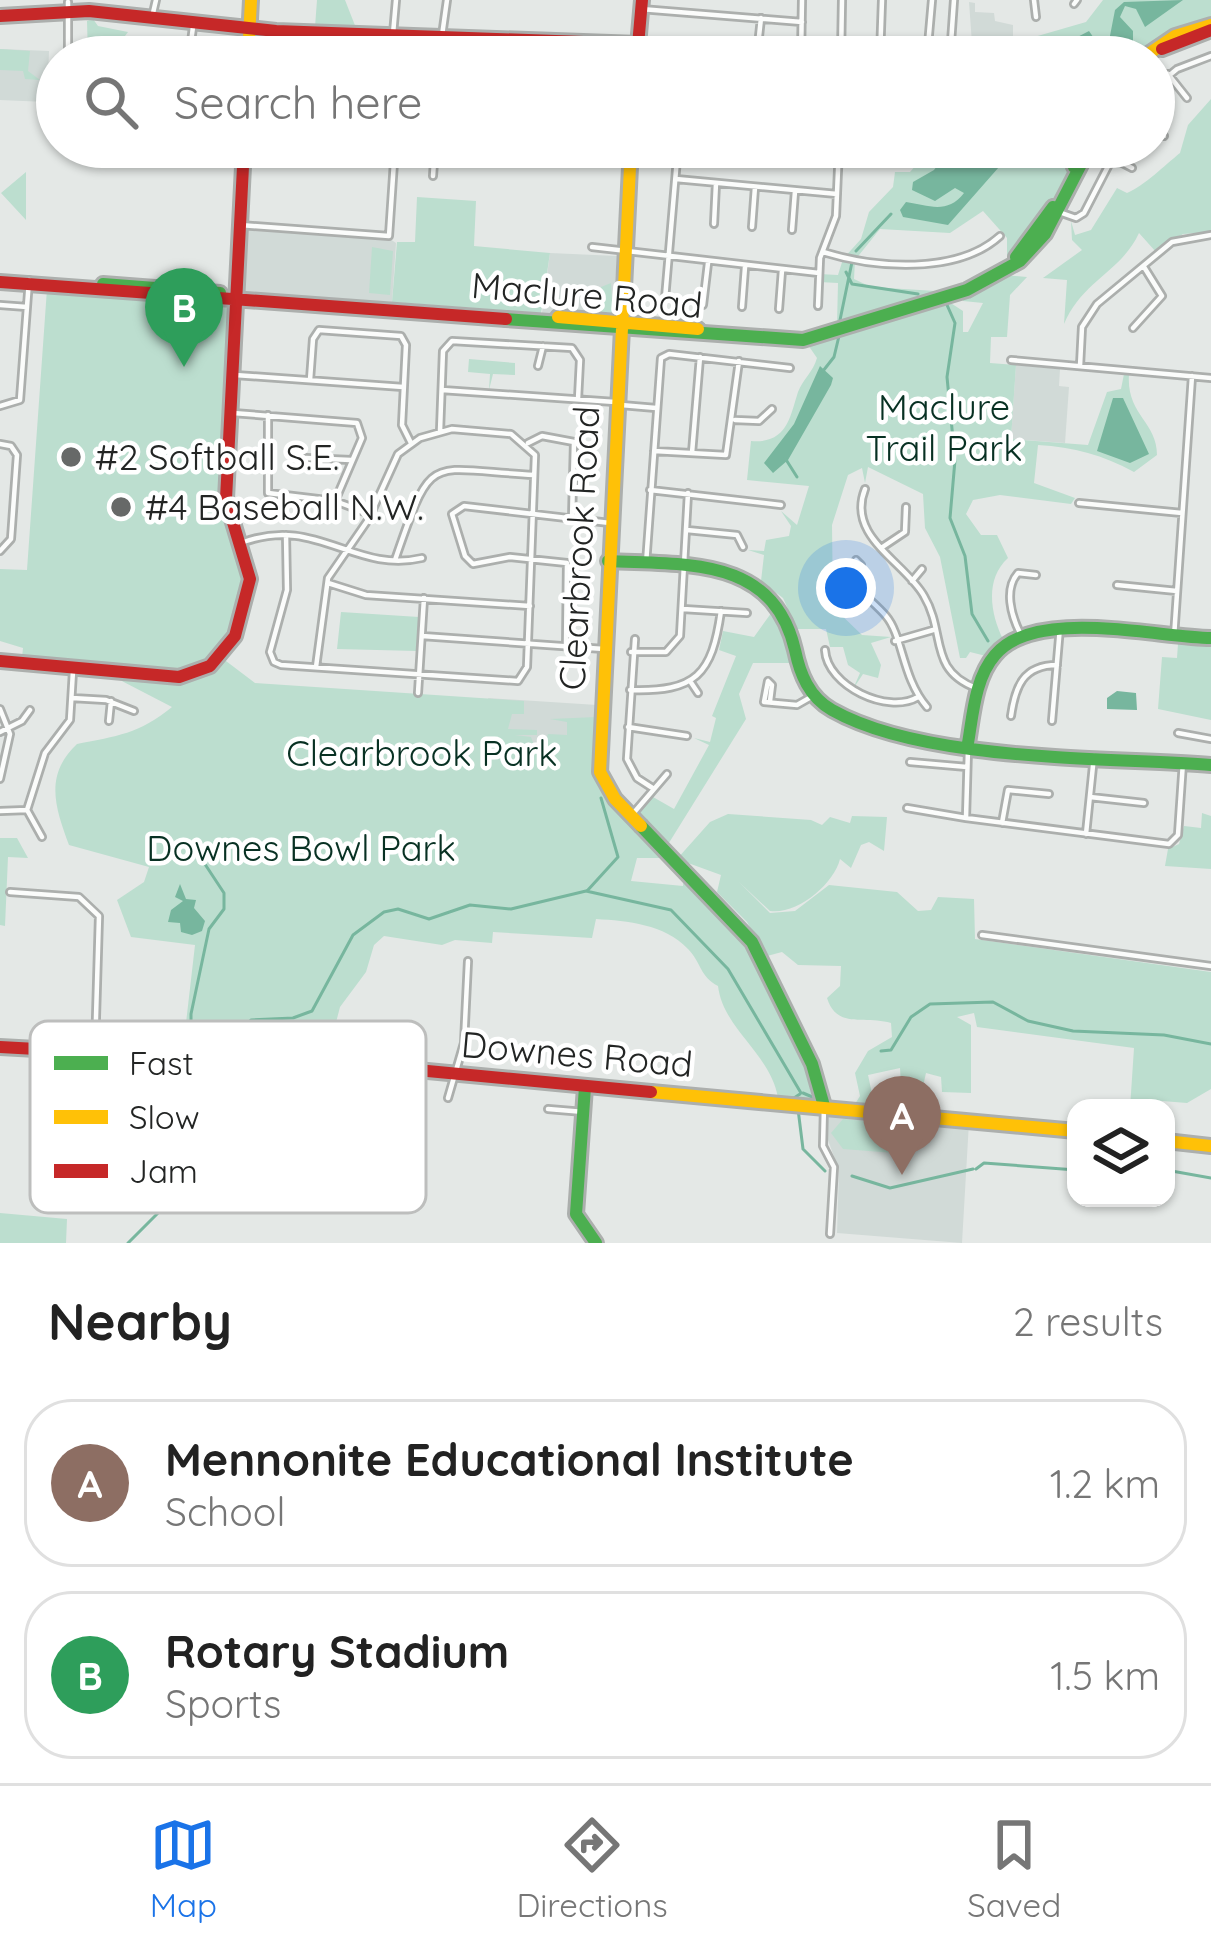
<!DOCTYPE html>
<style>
body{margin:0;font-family:Quicksand,sans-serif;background:#f6f6f6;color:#222}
.controls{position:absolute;right:36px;bottom:36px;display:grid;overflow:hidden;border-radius:24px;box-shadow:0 3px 9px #0004}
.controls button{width:108px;height:108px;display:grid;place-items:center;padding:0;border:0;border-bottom:3px solid #e0e0e0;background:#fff;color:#222;font:60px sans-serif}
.you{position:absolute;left:846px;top:588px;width:42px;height:42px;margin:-30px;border:9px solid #fff;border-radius:50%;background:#1a73e8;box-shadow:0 0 0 18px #1a73e833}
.badge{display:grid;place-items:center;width:78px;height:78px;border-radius:50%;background:#1a73e8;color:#fff;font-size:39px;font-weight:700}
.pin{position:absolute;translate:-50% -99px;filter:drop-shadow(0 3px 6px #0008)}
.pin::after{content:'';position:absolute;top:63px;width:42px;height:36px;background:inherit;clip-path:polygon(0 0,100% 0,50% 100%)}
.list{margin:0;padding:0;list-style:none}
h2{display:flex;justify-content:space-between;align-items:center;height:156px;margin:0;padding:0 48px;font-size:51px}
h2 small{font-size:39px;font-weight:400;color:#767676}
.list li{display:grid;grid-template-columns:78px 1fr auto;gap:36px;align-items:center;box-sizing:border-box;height:168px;margin:0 24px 24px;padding:0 24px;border:3px solid #e0e0e0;border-radius:48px}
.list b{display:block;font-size:45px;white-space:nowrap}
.list p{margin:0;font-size:39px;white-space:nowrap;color:#767676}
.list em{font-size:39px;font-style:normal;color:#767676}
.icon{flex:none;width:66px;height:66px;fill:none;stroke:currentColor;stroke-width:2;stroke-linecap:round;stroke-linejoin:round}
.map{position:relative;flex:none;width:1211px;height:1243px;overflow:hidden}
.search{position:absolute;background:#fff;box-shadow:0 3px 9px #0004;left:36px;right:36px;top:36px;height:132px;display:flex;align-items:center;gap:30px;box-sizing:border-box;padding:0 42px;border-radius:66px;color:#767676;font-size:45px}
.sheet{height:540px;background:#fff}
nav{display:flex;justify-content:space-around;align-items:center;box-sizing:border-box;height:168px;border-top:3px solid #e0e0e0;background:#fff;font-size:33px;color:#767676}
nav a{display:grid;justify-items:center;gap:6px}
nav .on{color:#1a73e8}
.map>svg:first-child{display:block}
.built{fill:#d1dad7}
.green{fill:#bcdecf}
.water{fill:#77b69e}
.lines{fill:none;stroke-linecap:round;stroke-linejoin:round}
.stream{stroke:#77b69e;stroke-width:3}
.street-casing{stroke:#acafad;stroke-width:10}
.fast-casing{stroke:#acafad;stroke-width:18}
.slow-casing{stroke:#acafad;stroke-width:18}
.jam-casing{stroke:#acafad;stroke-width:18}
.street{stroke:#fbfcfb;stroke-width:4.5}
.fast{stroke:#4caf50;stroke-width:12}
.slow{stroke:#ffc107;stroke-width:12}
.jam{stroke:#c62828;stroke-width:12}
.poi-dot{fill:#676968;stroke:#fff;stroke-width:4.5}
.labels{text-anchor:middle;stroke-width:9;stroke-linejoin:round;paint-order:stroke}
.street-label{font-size:36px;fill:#232524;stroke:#fff}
.park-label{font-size:36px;fill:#083123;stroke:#fff}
.poi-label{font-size:36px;fill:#232524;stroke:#fff;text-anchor:start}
.key{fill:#fff;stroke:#bdbebd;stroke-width:3}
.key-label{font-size:33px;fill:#232524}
</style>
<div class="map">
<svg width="1211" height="1243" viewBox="0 0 1211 1243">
<rect width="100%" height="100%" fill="#e4e8e6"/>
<path class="built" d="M969 2 975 3V12L994 13 995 21 1013 25V55L973 57Z
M578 45 633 48 632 57H577Z
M0 49 49 51 47 102 0 100Z
M247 229 390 239 396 243 392 302 245 292Z
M550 253 617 256 613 316 542 313Z
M1016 365 1060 369 1059 386 1069 387 1065 443 1011 439Z
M488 698 597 705V778L514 773Z
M831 1110 969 1122 962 1243 837 1233 839 1170 825 1132Z"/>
<path class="green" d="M317 0H345L356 28 315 27Z
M1103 0H1211V22L1172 34 1138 57H999L1012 55 1013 43 1086 22Z
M93 19 98 26 128 32 109 57H88L87 21Z
M0 49 30 51 28 71 40 80 25 79 23 71 0 70Z
M1211 99V232L1183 234 1156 252 1139 233C1122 271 1082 281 1064 324L1067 280 1043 278 1082 250 1072 240 1071 221 1075 235 1091 230 1117 188 1127 193C1144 186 1165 165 1180 153L1188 125Z
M932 147H1081L1039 229 1007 260V238L983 211 950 233 880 229 855 260 854 279 871 287 936 291 837 324 838 283 819 282V274L838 275 843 259 861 239 869 212 893 187 895 172H910Z
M26 172V220L1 193Z
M417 197 476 201 474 246 550 253 541 313 392 302 397 242H415Z
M372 247 393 251 390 295 369 293Z
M1003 275 1027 277 1010 295 1007 337H991L990 363 1016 365 1011 439 1088 445 1107 392 1121 389 1124 374H1129C1126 415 1157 421 1157 455L1134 472C1103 455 1074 447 1038 445L1034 483 1075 498 1071 504 1000 495 973 500 966 514 981 535H997L1008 558C985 579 990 613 1003 639L986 656 970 652 966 658H960L940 557 925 528 923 494 868 467 865 483 862 468 848 475 832 525 833 607 862 635 891 637 871 643 881 665 878 678 863 674 853 689 860 673 848 665 843 647H830L826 629H797L783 598 761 581 764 555 748 550 764 551 766 540 789 536 791 526 781 511 797 525 809 486 747 480 751 441C787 444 790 417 798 392 803 379 813 372 817 358L806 342 946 300 963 311V332H968L983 303 963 301 960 295Z
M611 283 613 316H585V298L600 296 601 287Z
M47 289 233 306 223 494 248 578 236 631 212 662 185 671 21 667 23 648 0 641V569L27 570Z
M469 359 515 363V375L493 374 489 390 490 374 468 372Z
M777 605 794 663H753L739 694 746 719 667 846 638 813 653 797 674 809 709 745 694 738 710 742 716 718 712 716 736 656 719 650 723 631 754 637Z
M341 612 419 617 417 651 337 649Z
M1178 644H1211V720L1158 709 1162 657 1177 658Z
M222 658 255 683 524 701V714H512L508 729 537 730V735H515L531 737 539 758 548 734 567 735V722L550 719 597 717C593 800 609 802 664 858H637L631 881 683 886 684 877 742 932 808 1066 817 1101 778 1098C771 1054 723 1029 718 986 700 977 701 962 688 949 664 924 628 921 596 919L592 938 493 932 492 943 455 940 442 945 384 936 374 945 366 972 340 1007 326 1061 183 1049 195 945 131 937 117 900 144 882 149 867 69 845C55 807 44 775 77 744 117 736 139 734 172 707L116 678C151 681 198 691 222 658Z
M1202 813 1211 816V869L1165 866 1168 849 1179 844 1184 826 1201 828Z
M728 814 811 820 822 825 830 817 850 823 852 816 887 817 884 851 869 842 861 845 851 868 840 859C834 884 797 915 770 911L739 882 770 913 795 911 829 885 897 892 918 911 931 910 938 897 974 899 975 939 1211 972V1089L1187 1103 1150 1100 1148 1108H1130L1134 1048 977 1027 974 1013 957 1017 971 1025V1093L942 1092 941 1077 926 1073 919 1104 902 1101 900 1068 868 1075 874 1103 855 1104 860 1096 855 1073 868 1051 892 1037 891 1023C865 1015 837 1030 827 998L840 986 841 966 798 965 782 952 767 956 747 922 717 892 721 875 677 859 710 822Z
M0 838H17L28 858 8 857 5 926 0 925Z
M843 1119 899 1124 908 1142 894 1153 843 1149 831 1133Z
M0 1213 67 1219 66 1243H0Z"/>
<path class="water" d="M1183 0 1145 27 1136 9 1125 6 1120 17 1133 31V44L1110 57H1096L1092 44 1074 57 1055 56 1064 44 1089 31 1100 47 1108 46 1115 10 1124 2Z
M951 147H988L999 167 948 225 903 217 900 210 906 202C928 205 947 215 964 193L955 188 935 201 912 190 913 182 934 170Z
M820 366 833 378 831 385 788 460 773 473 764 463 794 424Z
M1113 398H1123L1149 454 1130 463 1097 451Z
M1117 691 1136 693 1137 710 1107 709V698Z
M180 884 186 899 196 900 194 908 205 921 202 931 192 935 181 932 180 923 168 922 171 910 183 901 175 897Z"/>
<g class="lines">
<path class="stream" d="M856 251 891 214
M846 272 852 284 918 294
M947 305 955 323 947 377 955 460 950 518 965 556 972 614 988 641
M840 320 852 262
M823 371 834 357 839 336
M785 458 797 477
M191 843 224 893V909L209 929 191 1014V1051
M587 891 618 857 601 798
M138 1047 161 1049
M168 1049 222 1053 251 1020 293 1018 312 1011 353 935 384 912 398 909 429 919 470 905 511 909 586 891 671 910 728 969 801 1093
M881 1051 891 1050 911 1017 930 1004 993 1002 1028 1021 1073 1031 1164 1035 1211 1044
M803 1093 817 1099
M750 1096 794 1098 800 1094
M798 1109 803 1149 825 1171
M245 1158 249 1172
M976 1169 984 1163 1076 1170
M1166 1170 1211 1178
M852 1176 890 1188 973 1169
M128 1243 173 1198 166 1170 179 1171 183 1165 191 1060"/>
<g class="street-casing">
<path id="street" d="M1034 0 1036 17
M1074 4 1077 0
M641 9 802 22
M153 13 156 0
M393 34 396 0
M68 57V2
M133 57H172
M189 57 193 27
M348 57 349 33
M439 57 447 0
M684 57 685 50 757 55 761 18
M801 57 802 0
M841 57 842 0
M880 57 882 0
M927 57 932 0
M950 57 954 0
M1168 74 1187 98
M1154 88 1177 69 1211 56
M1154 134 1164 136
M784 147 838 152
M880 147 904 153 913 147
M1113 158 1132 168
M433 176 435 147
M676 179 837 194
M1059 212 1076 218 1084 213 1118 147
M714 224 716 183
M240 225 389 236 395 147
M752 227 755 187
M792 230 795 191
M592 247 819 273
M823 252C875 268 957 275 1000 236
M665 299 678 147
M0 305 27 307
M703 305 708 263
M818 306 820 258 836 216 839 147
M742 307 745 267
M779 309 782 270
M1133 328 1162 296 1144 267
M1011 360 1211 378
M538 366 543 346
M1080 366 1082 327 1097 304 1172 242 1211 235
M235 375 403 387
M310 380 313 339 319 330 401 336 406 345 402 425 411 443
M442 390 615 402
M621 405 656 408
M0 406 20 400 29 280
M233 413 357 423 362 438 335 501
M268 415V493L335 501 370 514
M735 420 759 421 772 409
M440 431 443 351 452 341 572 348 580 360 578 399
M528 443 542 436 574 442 572 519
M0 444 11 446 17 455 11 539 0 551
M654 451 726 455 739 361
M692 453 700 357
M306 458 351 460
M865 489C846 537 905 562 924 596 946 633 928 670 976 688
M650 490 781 505
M1079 503 1182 513
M687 530 737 535 743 547
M286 535 287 590 270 652 274 662 281 665 518 681 527 667 535 455 511 434 452 429 420 438 398 454 368 520 328 578 316 667
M241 543C316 514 354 574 422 558
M881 548 905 532 906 507
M395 560C433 450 426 469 534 475
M646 564 661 358 669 354 790 368
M912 581 922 569
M328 583 366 595 530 606
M856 585 861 565 856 560 852 580C862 595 875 603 886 616 903 636 902 678 927 707
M1117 585 1177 591
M683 609 747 613
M1020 633C1011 615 1004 589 1018 573L1036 575
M422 636 604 649
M1174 637 1192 376
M635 639 627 759 637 778 654 789
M895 641 933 630
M566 646 567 563 510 557 473 564 465 556 452 514 464 506 610 523
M825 650C827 686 888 715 918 697
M631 652H666L680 636 688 493
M690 681 698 693
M630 690C696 692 712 675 721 611
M418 693 424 598
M72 698 106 700 134 711
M770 701 772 685 768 681 764 702 797 705 811 697
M0 709 10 734 0 779
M1011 716C1015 687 1023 665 1057 665
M109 721 111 701
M1052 721 1060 627
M628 727 687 736
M0 732 22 721 30 710
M1178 733 1211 739
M968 749 966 818 1169 844 1178 835 1183 762
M910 762 967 767
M1090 797 1144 803
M907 808 966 818
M27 810 45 753 70 720 73 671
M27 810 42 837
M0 811 27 810
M631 816 667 774
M1002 823 1008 790 1049 794
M1086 834 1094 756
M10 892 79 897 99 916 95 1051
M982 935 1211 966
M448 1098 464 1043 468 961
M824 1106 823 1146 834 1167 830 1234
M548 1109 584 1112
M81 1155 88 1051"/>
</g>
<g class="fast-casing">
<path id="fast" d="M1074 167 1084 147
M1016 257 1053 207
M103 284 220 293
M506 319 803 340 967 290 1020 261 1045 234 1090 147
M608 561C687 565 773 556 795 650 800 674 809 697 832 710 924 762 1104 757 1211 765
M968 743C973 714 975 678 995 655 1035 607 1154 637 1211 638
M641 826 752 942 812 1064 824 1106
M585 1087 576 1214 596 1243"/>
</g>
<g class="slow-casing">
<path id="slow" d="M248 57 251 0
M1144 57 1175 36 1211 25
M631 147 600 772 615 799 641 826
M558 317 698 329
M651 1092 1076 1131
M1166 1141 1211 1146"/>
</g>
<g class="jam-casing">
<path id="jam" d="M0 16 89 11 276 31 638 44
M1162 49 1211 30
M637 57 642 0
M0 282 506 319
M0 661 179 677 210 666 235 636 250 579 226 499 244 147
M0 1047 417 1070 651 1092"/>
</g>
<use href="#street" class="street"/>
<use href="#fast" class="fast"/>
<use href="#slow" class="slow"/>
<use href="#jam" class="jam"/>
</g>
<g class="poi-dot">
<circle cx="71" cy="457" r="12"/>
<circle cx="121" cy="507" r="12"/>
</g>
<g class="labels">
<g class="street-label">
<text transform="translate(587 295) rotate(5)" y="13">Maclure Road</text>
<text transform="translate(579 548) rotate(-87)" y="13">Clearbrook Road</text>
<text transform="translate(577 1054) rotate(5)" y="13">Downes Road</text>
</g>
<g class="park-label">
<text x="944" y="420">Maclure<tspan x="944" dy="41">Trail Park</tspan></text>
<text x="422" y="766">Clearbrook Park</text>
<text x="301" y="861">Downes Bowl Park</text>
</g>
<g class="poi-label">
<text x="95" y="470">#2 Softball S.E.</text>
<text x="145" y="520">#4 Baseball N.W.</text>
</g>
</g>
<rect x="30" y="1021" width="396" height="192" rx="18" class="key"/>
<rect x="54" y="1056" width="54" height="14" fill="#4caf50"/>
<rect x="54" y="1110" width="54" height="14" fill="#ffc107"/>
<rect x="54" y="1164" width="54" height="14" fill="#c62828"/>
<g class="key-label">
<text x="129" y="1075">Fast</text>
<text x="129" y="1129">Slow</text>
<text x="129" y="1183">Jam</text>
</g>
</svg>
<div class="controls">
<button><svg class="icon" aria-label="layers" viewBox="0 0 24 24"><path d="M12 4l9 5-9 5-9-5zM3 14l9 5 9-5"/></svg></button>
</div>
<div class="you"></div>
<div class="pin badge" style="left:902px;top:1175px;background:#8d6e63">A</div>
<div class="pin badge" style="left:184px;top:367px;background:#2e9e5b">B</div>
<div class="search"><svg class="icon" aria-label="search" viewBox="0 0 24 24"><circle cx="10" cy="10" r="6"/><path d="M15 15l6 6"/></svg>Search here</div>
</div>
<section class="sheet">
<h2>Nearby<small>2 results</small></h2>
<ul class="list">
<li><span class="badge" style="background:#8d6e63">A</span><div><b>Mennonite Educational Institute</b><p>School</p></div><em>1.2 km</em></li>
<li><span class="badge" style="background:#2e9e5b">B</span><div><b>Rotary Stadium</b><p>Sports</p></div><em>1.5 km</em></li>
</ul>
</section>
<nav>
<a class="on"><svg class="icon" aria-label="map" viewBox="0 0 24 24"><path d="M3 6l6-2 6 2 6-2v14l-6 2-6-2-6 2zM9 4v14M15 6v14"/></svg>Map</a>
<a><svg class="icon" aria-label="directions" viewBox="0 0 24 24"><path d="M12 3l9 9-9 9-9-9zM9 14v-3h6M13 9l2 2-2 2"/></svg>Directions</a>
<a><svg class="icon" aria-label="saved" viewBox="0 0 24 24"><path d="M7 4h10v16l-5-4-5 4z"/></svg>Saved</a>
</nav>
